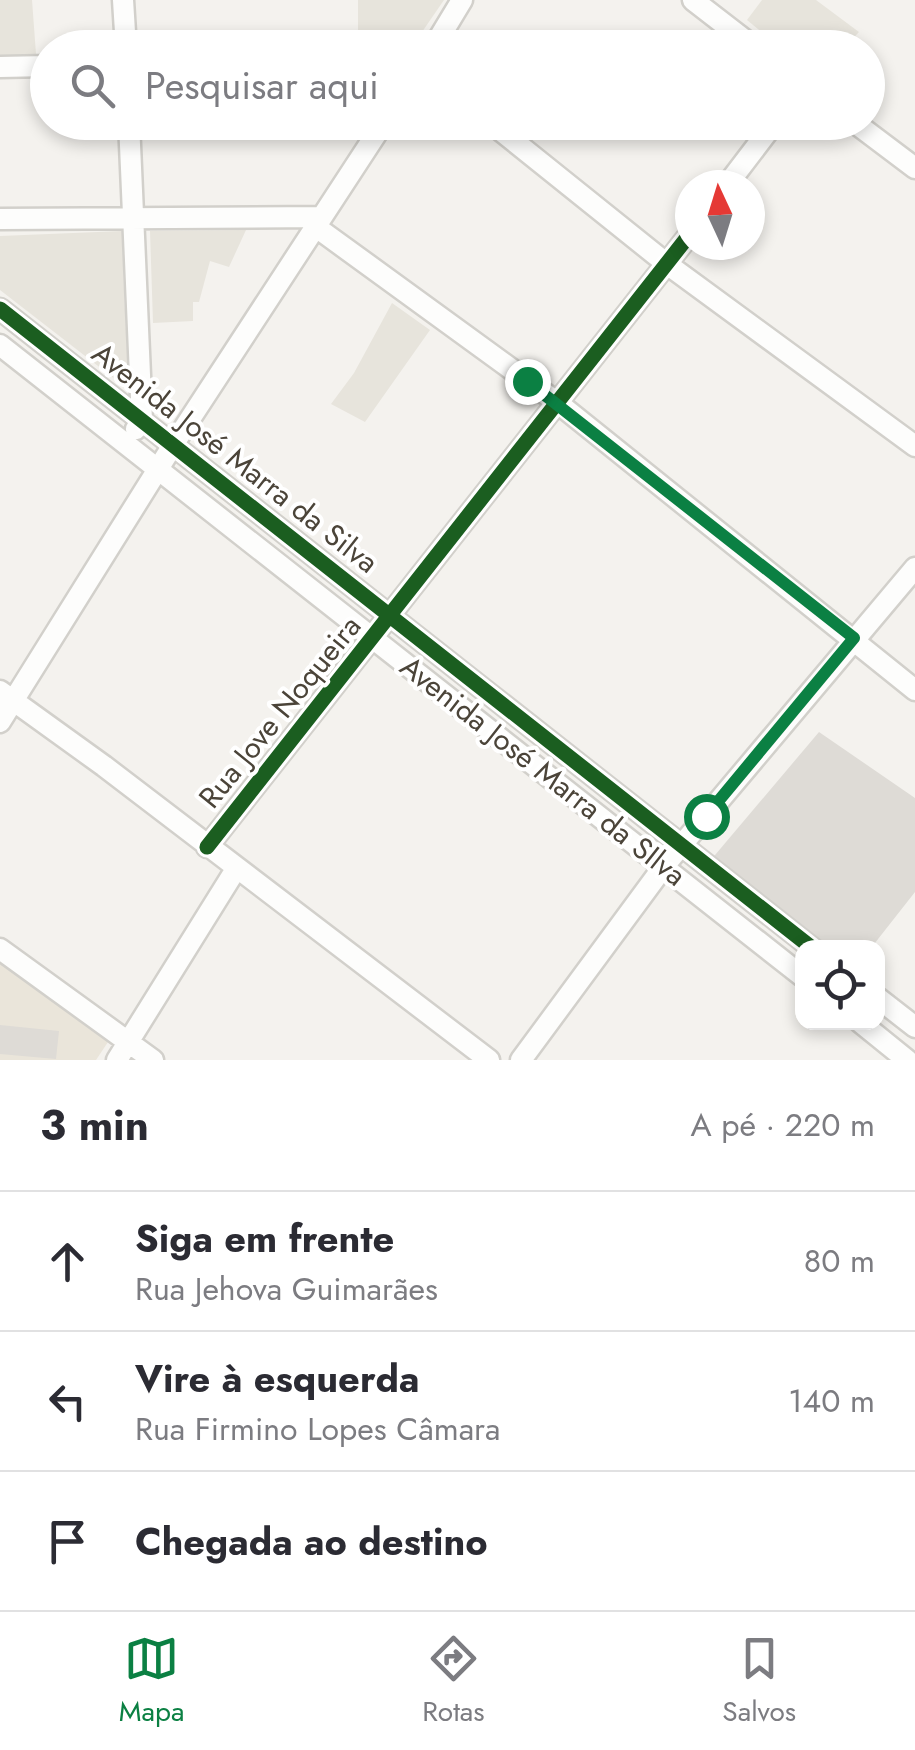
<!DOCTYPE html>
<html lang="pt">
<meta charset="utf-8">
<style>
body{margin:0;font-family:Jost,sans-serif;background:#f7f7f7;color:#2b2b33}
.controls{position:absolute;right:30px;bottom:30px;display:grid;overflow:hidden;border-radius:20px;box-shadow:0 5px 15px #0003}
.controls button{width:90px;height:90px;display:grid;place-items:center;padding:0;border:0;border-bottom:2px solid #e1e1e2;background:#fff;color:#2b2b33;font:50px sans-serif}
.compass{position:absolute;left:675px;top:170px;width:90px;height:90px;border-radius:50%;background:#fff;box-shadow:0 5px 15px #0003;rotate:356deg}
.stop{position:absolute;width:30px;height:30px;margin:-22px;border:8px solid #0b8043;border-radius:50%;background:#fff}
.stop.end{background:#0b8043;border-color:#fff;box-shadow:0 2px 10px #0008}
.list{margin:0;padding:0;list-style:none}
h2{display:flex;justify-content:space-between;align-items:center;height:130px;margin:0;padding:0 40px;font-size:42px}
h2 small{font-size:32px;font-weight:400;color:#7c7c81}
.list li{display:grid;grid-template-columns:65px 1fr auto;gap:30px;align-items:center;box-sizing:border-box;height:140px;padding:0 40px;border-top:2px solid #e1e1e2}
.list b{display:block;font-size:38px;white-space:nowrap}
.list p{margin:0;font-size:32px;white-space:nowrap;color:#7c7c81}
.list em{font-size:32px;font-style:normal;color:#7c7c81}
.icon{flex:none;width:55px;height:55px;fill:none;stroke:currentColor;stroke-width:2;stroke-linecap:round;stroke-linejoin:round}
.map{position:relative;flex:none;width:915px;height:1060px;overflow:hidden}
.search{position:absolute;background:#fff;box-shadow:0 5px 15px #0003;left:30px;right:30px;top:30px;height:110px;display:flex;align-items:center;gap:25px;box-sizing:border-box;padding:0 35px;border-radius:55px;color:#7c7c81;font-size:38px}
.sheet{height:550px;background:#fff}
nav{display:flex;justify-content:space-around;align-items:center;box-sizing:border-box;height:140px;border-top:2px solid #e1e1e2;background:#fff;font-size:28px;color:#7c7c81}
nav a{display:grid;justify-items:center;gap:5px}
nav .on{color:#0b8043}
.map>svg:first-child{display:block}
.residential{fill:#e7e4dc}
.education{fill:#eae5da}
.building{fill:#dedbd6}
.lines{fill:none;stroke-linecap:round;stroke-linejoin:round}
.minor-casing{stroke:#d2d0cb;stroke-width:25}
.minor{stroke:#fdfdfc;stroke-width:20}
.cycleway-casing{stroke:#fff;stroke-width:21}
.cycleway{stroke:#1b5e20;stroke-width:15}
.route{stroke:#0b8043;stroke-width:12}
.labels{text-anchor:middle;stroke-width:8;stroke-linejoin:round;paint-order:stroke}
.street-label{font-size:30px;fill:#4b4439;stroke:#fff}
</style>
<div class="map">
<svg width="915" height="1060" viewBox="0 0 915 1060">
<rect width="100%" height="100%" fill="#f4f2ee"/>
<path class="residential" d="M0 0H32L36 54 0 56Z
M358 0H444L411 48 358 47Z
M762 0H816L859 32 845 47H780L747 20Z
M246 230 229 267 210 261 199 302H193V321L153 323 150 231Z
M122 231 124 290 129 390 0 290V236Z
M392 303 430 330 365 422 331 404 354 373Z"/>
<path class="education" d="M0 958 112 1036 96 1060H0Z"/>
<path class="building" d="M819 732 915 798V892L871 948H829L710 861Z
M0 1025 59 1031 56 1059 0 1054Z"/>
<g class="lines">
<g class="minor-casing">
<path id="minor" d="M123 0 126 48
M693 0 755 48
M433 48 462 0
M0 67 48 66
M129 122 142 421 136 429
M490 122 667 264 915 446
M854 122 915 168
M727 185 775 122
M0 219 322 217
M316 227 558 403 915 690
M0 309 812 948
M0 345 802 976
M0 691 104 766 489 1060
M0 722 173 445 384 122
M207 847 690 234
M0 949 153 1060
M878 998 915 1027
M860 1022 907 1060
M117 1060 236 869
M521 1060 664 866 915 568"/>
</g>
<use href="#minor" class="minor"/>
<g class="cycleway-casing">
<path id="cycleway" d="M0 309 812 948
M207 847 690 234"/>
</g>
<use href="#cycleway" class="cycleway"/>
</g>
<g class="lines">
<path class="route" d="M527 381 854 638 706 816"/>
</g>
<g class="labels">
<g class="street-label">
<text transform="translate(235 458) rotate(38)" y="10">Avenida José Marra da Silva</text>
<text transform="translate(280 712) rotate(-51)" y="10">Rua Jove Noqueira</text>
<text transform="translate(543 771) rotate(38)" y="10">Avenida José Marra da SIlva</text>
</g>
</g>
</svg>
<div class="controls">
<button><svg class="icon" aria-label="locate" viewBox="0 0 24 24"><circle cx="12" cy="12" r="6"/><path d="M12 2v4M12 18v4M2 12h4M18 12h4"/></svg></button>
</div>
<svg class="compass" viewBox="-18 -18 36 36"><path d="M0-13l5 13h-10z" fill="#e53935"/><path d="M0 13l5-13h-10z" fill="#7c7c81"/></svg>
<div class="stop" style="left:706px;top:816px"></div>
<div class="stop end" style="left:527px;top:381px"></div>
<div class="search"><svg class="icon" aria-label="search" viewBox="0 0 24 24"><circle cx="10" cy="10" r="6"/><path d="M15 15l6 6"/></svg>Pesquisar aqui</div>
</div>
<section class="sheet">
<h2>3 min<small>A pé · 220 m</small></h2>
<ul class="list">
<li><svg class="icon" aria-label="ahead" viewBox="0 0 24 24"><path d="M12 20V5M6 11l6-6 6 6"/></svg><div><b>Siga em frente</b><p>Rua Jehova Guimarães</p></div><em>80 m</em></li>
<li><svg class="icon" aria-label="left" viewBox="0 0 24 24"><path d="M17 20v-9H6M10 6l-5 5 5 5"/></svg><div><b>Vire à esquerda</b><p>Rua Firmino Lopes Câmara</p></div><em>140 m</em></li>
<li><svg class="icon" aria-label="arrive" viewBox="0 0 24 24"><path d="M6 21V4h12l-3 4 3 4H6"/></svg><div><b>Chegada ao destino</b></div></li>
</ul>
</section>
<nav>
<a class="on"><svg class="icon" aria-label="map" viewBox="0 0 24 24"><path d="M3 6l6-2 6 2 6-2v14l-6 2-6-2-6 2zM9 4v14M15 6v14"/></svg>Mapa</a>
<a><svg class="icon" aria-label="directions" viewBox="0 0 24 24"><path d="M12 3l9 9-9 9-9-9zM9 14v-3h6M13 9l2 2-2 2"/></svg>Rotas</a>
<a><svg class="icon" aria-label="saved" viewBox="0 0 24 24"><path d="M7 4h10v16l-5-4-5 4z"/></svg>Salvos</a>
</nav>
